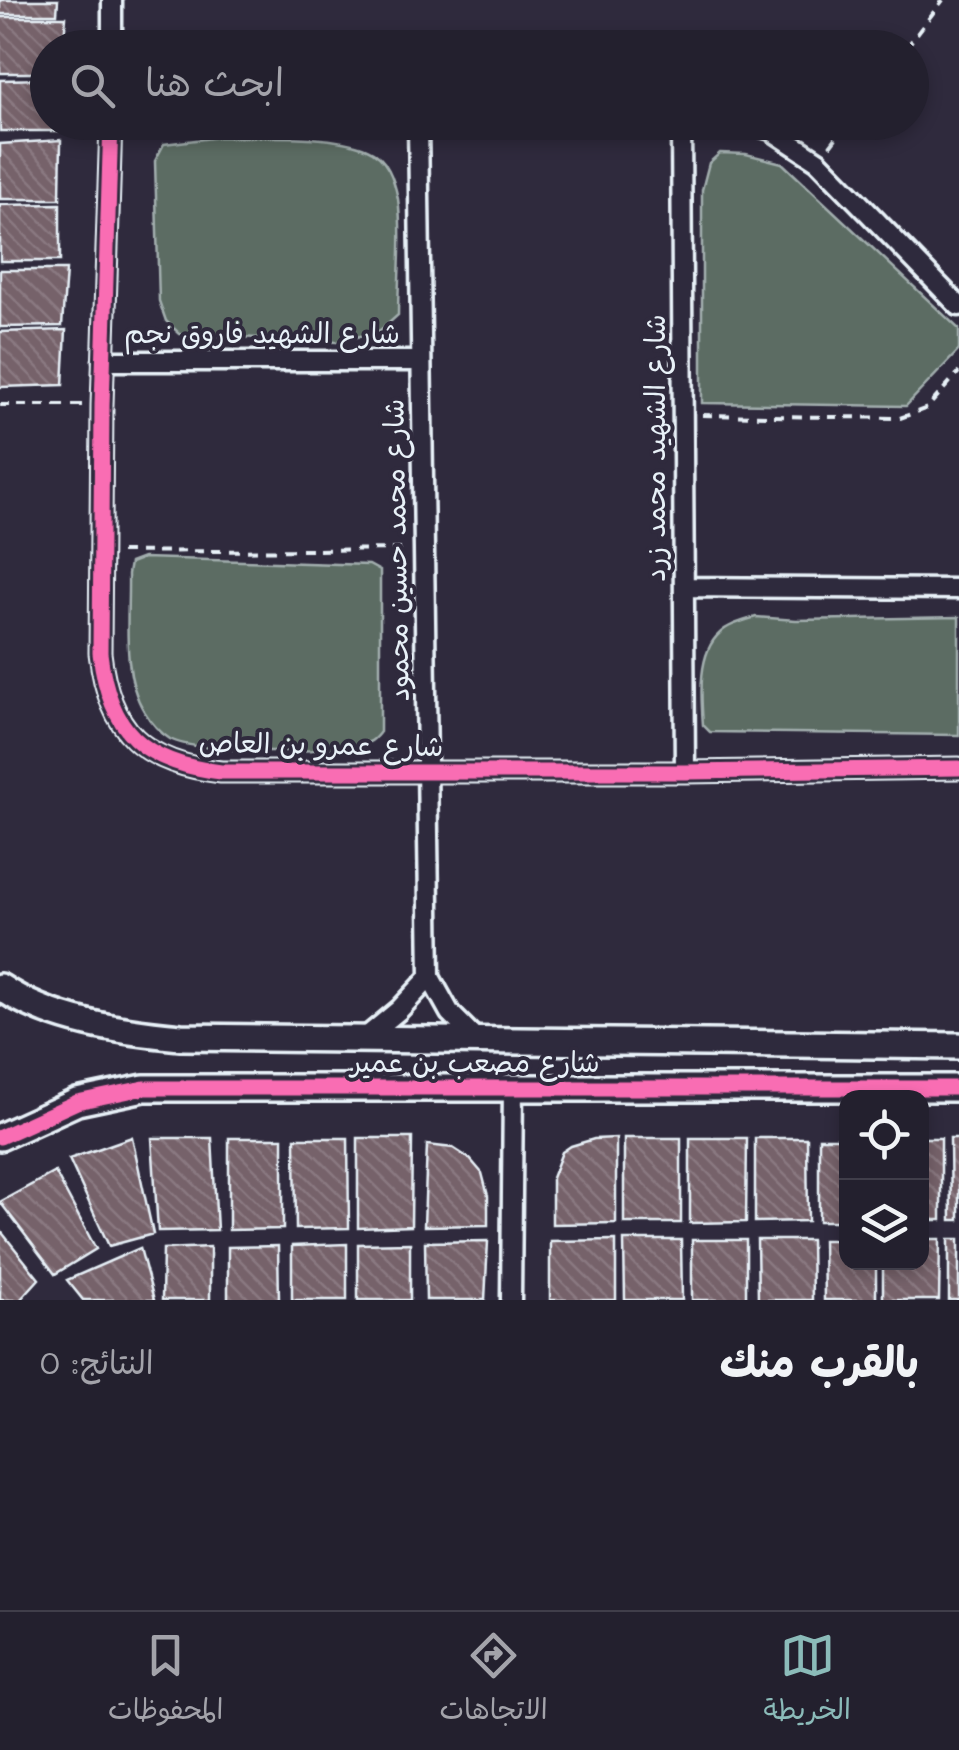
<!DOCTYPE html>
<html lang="ar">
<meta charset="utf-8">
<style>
body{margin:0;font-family:Mali,"Playpen Sans Arabic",sans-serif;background:#2b2836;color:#f1f3f6;direction:rtl}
.controls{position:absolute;right:30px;bottom:30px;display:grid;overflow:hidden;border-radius:20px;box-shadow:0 5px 15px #0003}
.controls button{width:90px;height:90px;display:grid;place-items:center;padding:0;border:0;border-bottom:2px solid #403e4a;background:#23202e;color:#f1f3f6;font:50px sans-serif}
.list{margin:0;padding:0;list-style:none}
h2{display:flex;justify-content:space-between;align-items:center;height:130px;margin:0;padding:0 40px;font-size:42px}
h2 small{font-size:32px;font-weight:400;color:#a3a3aa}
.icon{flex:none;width:55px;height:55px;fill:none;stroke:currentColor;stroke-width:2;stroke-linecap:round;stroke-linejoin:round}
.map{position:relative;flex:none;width:959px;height:1300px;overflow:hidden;direction:ltr}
.search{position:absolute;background:#23202e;box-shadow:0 5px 15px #0003;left:30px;right:30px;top:30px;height:110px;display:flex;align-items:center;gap:25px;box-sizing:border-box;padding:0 35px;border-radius:55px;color:#a3a3aa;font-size:38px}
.sheet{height:310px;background:#23202e}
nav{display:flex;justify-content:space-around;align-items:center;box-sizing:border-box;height:140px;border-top:2px solid #403e4a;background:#23202e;font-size:28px;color:#a3a3aa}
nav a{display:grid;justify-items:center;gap:5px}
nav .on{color:#8bbbb9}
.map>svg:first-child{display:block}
.green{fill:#5b6c63;stroke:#a2aeae;stroke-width:2.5}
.building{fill:url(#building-back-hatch);stroke:#e8f1f8;stroke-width:2.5}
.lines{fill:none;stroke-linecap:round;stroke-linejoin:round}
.street-casing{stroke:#e8f1f8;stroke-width:25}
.secondary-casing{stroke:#e8f1f8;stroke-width:32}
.path{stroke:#e8f1f8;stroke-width:4;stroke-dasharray:10 8;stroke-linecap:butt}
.street{stroke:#2f2a3d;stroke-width:18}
.secondary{stroke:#2f2a3d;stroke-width:25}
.cycleway-casing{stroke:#2f2a3d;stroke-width:21}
.cycleway{stroke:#f96db3;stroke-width:15}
.labels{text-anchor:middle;stroke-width:8;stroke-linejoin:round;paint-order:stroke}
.street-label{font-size:28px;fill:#e8f1f8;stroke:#2f2a3d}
</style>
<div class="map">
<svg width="959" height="1300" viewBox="0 0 959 1300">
<defs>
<pattern id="building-back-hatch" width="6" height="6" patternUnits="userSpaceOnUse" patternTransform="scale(2.5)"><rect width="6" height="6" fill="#76626b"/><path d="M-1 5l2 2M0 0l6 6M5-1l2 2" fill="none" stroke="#8a7981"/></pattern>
</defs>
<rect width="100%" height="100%" fill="#2f2a3d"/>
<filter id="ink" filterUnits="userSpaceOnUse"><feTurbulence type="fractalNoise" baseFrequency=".01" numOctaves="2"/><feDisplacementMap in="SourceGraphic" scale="20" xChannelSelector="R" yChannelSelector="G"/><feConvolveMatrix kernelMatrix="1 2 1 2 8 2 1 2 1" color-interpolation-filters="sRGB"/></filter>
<g filter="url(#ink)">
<path class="green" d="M220 137C261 138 330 133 367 149 387 157 394 179 398 199 403 234 398 279 398 315L380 331 337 342 180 334 166 321 159 301 155 161 164 144Z
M720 153 746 154 782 163 959 329V350L906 406 702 403V190L709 163Z
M143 558 369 565 380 571V732C376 737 374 740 369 742 340 755 197 754 170 739 159 732 150 721 144 711 121 673 129 617 128 574L130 563Z
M756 617 796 620 959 617V735L710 732 703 725C701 698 697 653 720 633 729 624 744 621 756 617Z"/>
<path class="building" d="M0 0H58L57 14H0Z
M0 17H66L63 48H48V73H0Z
M48 79V122H63L62 131H0V80Z
M61 140 60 199H0V144Z
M60 204V261H0V205Z
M0 270H66L62 326 0 327Z
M66 330 63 385 0 387V332Z
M132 1137 153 1234 109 1246 69 1159Z
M152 1138H212L217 1230 158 1231Z
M229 1138H283V1229L229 1230Z
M295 1138H348L349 1228 296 1229Z
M358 1138H412L411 1226 358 1228Z
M616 1138V1223L552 1224V1178L562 1152 571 1146 594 1139Z
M624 1138H681V1223H624Z
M690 1138H747L746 1222 690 1223Z
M755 1138H807L808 1221 755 1222Z
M819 1138H846V1221H819Z
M922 1138H941V1220H922Z
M950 1138H959V1220H951Z
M427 1145 453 1148 470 1159 482 1173 488 1196V1225L424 1226Z
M55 1172 96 1249 55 1274 0 1202Z
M0 1230 39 1279 20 1300H0Z
M922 1239H940L939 1300H883V1262H922Z
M949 1239H959V1300H949Z
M616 1240V1300H550V1241Z
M624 1240H681L682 1300H625Z
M692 1240H746V1300H692Z
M757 1240H811L812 1300H758Z
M823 1240H846V1262H876V1300H824Z
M488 1241 485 1300H426L425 1242Z
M410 1243V1300H358V1244Z
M347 1244V1300H292V1246Z
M278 1246 279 1300H228V1247Z
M210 1247V1300H162L163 1249Z
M140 1248 154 1300H83L67 1280Z"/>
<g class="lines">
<g class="street-casing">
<path id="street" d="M112 48V0
M111 122 102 405 100 653C109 731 143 763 221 772H685L959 768
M418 122 430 977 450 1013 479 1042
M681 122 685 772
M746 122 771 130 818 161 959 306
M103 361H421
M684 587 959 589
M364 1039 399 1010 430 977
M511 1300 513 1086"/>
</g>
<g class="secondary-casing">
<path id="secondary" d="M0 987C52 1022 119 1031 181 1037L959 1046
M0 1137 77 1102 144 1088H959"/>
</g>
<path class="path" d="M906 48 943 0
M830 146 848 122
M0 405H83
M702 415 900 418 927 408 959 372
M121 552 406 549"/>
<use href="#street" class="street"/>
<use href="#secondary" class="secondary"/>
<g class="cycleway-casing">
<path id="cycleway" d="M111 122 102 405 100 653C109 731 143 763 221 772H685L959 768
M0 1137 77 1102 144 1088H959"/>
</g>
<use href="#cycleway" class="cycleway"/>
</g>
</g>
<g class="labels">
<g class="street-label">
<text x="262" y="343">شارع الشهيد فاروق نجم</text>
<text transform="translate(655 448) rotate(-90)" y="10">شارع الشهيد محمد زرد</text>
<text transform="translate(396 550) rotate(-91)" y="10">شارع محمد حسين محمود</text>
<text transform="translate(321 744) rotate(1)" y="10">شارع عمرو بن العاص</text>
<text x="475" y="1072">شارع مصعب بن عمير</text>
</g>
</g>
</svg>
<div class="controls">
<button><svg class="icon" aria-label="locate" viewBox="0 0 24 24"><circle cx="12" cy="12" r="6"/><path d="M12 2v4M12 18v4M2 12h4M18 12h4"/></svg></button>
<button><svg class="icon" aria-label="layers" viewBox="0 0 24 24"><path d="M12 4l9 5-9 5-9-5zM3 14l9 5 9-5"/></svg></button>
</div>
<div class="search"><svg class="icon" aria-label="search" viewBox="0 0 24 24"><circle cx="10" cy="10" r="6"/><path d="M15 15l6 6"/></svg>ابحث هنا</div>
</div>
<section class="sheet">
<h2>بالقرب منك<small>النتائج: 0</small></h2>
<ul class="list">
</ul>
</section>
<nav>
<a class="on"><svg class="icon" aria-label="map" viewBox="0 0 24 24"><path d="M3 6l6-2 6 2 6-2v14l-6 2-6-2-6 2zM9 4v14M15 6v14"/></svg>الخريطة</a>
<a><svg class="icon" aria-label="directions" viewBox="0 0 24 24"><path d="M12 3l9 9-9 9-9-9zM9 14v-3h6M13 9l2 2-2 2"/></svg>الاتجاهات</a>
<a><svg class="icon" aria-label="saved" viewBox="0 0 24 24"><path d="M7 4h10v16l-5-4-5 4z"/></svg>المحفوظات</a>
</nav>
